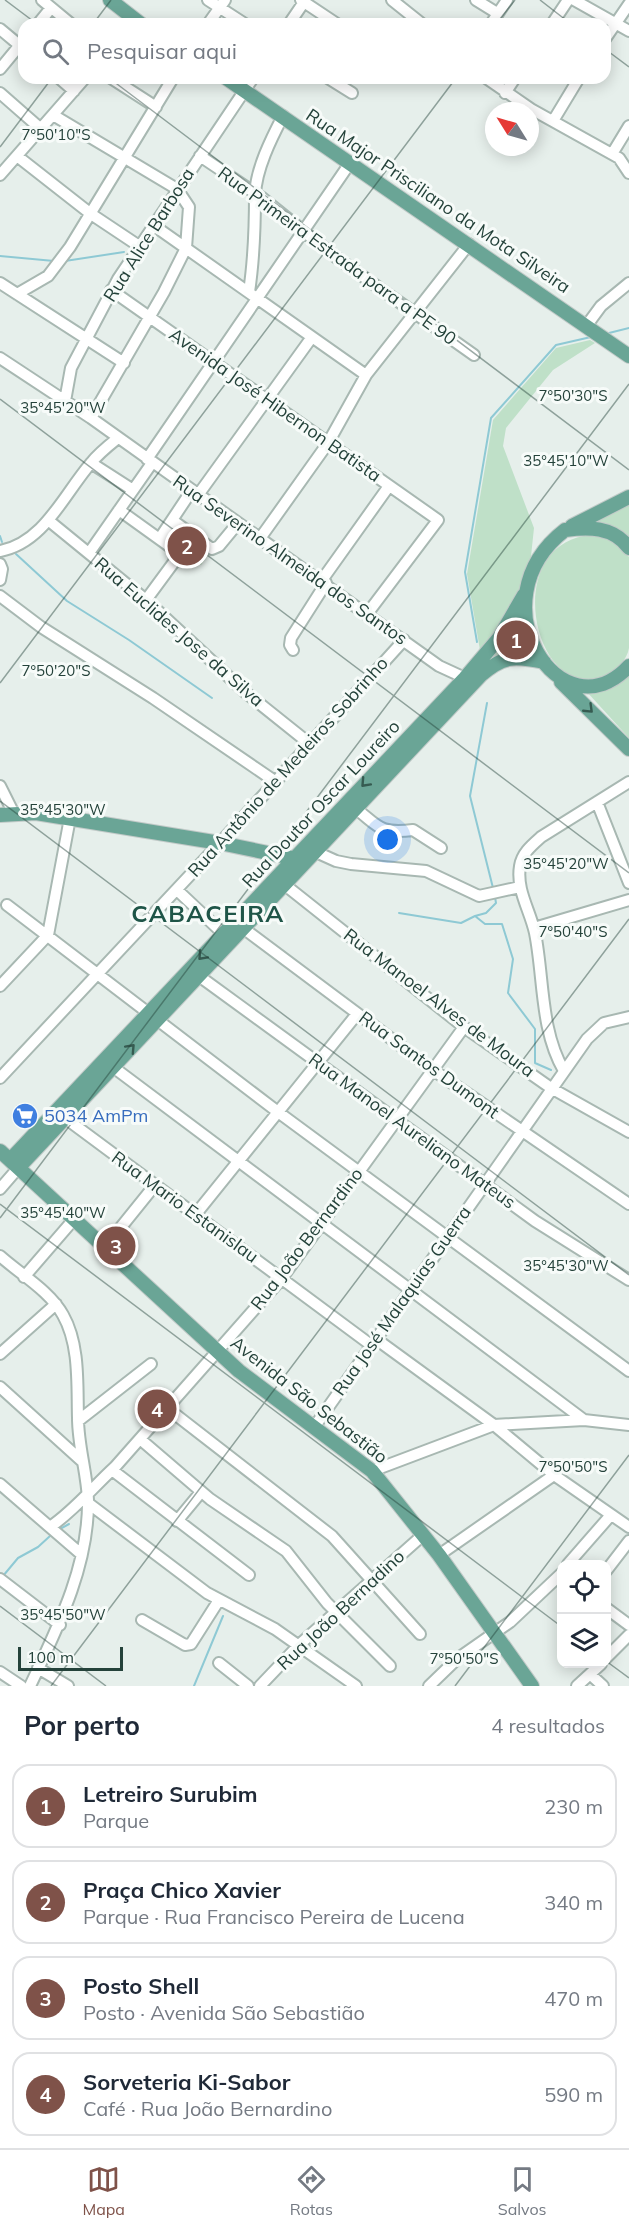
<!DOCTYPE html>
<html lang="pt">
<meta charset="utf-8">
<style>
body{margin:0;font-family:Mulish,sans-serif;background:#f6f6f7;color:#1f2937}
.controls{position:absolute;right:18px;bottom:18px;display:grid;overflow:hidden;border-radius:12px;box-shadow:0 3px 15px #0003}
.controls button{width:54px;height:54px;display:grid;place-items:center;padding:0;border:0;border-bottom:2px solid #e0e1e3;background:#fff;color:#1f2937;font:30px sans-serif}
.compass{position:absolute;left:485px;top:102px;width:54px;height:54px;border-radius:50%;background:#fff;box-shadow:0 3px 15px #0003;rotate:307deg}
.scale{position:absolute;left:18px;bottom:15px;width:105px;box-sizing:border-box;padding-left:6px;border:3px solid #24423a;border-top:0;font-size:16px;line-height:21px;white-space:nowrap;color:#24423a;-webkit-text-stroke:4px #f7fbf9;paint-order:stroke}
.you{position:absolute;left:388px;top:840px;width:21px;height:21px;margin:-15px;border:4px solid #fff;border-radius:50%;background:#1a73e8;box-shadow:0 0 0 9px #1a73e833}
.badge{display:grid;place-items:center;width:39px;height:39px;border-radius:50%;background:#7f5249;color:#fff;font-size:20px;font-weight:700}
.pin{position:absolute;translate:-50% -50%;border:3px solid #fff;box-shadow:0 2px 6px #0006}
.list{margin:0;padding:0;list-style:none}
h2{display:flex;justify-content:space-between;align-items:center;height:78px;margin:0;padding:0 24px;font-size:26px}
h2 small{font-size:20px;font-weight:400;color:#747a83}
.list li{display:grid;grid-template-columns:39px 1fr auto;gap:18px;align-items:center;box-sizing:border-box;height:84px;margin:0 12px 12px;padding:0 12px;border:2px solid #e0e1e3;border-radius:18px}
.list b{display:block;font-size:22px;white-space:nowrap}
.list p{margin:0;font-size:20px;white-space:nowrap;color:#747a83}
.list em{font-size:20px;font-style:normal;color:#747a83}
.icon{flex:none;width:33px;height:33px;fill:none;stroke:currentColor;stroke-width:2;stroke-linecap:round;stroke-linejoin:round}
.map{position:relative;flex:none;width:629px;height:1686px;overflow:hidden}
.search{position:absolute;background:#fff;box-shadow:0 3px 15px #0003;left:18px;right:18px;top:18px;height:66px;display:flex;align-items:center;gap:15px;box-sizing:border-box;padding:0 21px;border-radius:18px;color:#747a83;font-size:22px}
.sheet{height:462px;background:#fff}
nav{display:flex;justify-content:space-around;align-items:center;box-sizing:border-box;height:84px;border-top:2px solid #e0e1e3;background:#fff;font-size:16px;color:#747a83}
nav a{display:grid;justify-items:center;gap:3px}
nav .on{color:#7f5249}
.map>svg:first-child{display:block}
.green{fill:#bfe0c8}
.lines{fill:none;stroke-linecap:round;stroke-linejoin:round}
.stream{stroke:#8ec9d4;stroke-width:2}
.minor-casing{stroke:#a8b8b2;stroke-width:14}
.major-casing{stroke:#c2cac8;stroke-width:16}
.minor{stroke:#fff;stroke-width:10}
.major{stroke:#6aa596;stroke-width:14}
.oneway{stroke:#365b51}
.ticks{fill:none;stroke:#24423a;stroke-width:1.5;stroke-opacity:0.45}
.labels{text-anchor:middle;stroke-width:6;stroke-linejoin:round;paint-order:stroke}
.street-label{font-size:18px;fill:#24423a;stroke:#f7fbf9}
.shop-label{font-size:18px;fill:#366cbe;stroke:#f7fbf9;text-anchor:start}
.district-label{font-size:24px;font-weight:bold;letter-spacing:1.5px;fill:#1f5548;stroke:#f7fbf9}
.ticks-label{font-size:15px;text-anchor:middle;fill:#24423a;stroke:#f7fbf9;stroke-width:6;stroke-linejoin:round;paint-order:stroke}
</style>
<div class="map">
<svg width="629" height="1686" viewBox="0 0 629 1686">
<rect width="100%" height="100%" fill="#e6efeb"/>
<path class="green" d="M590 340 595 343 553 370 506 428 503 446 534 528 529 575 481 656 467 574 493 420 556 348Z
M629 502V539L589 522Z
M174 527 210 553 201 565 165 539Z
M591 535C608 538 619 543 629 557 629 582 629 626 629 648 627 660 616 671 606 675 535 709 497 543 591 535Z
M520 615 534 655C516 648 502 653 487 663Z
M629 672V738L587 692 614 685Z"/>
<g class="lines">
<path class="stream" d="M0 256 54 261
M65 261 124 252
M605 334 629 328
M0 536 2 542
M16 554 67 601 129 640 212 698
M477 642 465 572 491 418 556 345 591 337
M487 703 470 796 493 888
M495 897 496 903 486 913 475 916 485 924H502L513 959 508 993 535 1029V1063L551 1070
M399 913 461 923 475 916
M58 1530 69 1524
M3 1576 18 1558 38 1547 50 1536
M194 1686 223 1616"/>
<g class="minor-casing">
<path id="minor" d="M42 0 71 24
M208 0 245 24
M301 0 337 24
M392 0 422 24
M476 0 497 13
M574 0 629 31
M38 24 51 8
M208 24 225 0
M289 24 304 2
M491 24 507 0
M552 24 568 0
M0 29 24 49
M605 39 629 4
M0 69 24 40
M59 78 74 91
M111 78 156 107
M328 78 352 93
M486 78 531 109 619 158 629 173
M0 93 41 129
M505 93 515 78
M53 115 177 189 189 207 186 248 164 292 91 418
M553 121 579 78
M612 154 629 126
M17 156 91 214 139 246
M200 156 261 197 337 258 474 355
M0 175 85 78
M153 225 366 375
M0 283 124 363
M111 290 438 520 367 614
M249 292C254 259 255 228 255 195 256 169 271 139 283 116
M17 294 48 276 70 247 173 78
M587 325 601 306 629 283
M0 358 91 418 439 666 465 678
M65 401 71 368 118 279 253 78
M147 459 350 163
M91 463 133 490
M198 495 312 337
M119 510 176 551 174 562 146 600
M48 520 146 600 245 692 310 744
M172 520 212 549 219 546 238 523
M261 537 328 443 366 375 469 244
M160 538 192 490
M0 551C44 543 64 494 91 463 99 453 108 446 118 438
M89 553 152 463
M0 564 2 569 0 580
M322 580 389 486
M0 596 41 627 153 698 276 782
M293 650 290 645 291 638 326 583
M0 786 13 812
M597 802 629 883
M349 804C378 823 375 835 413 830L441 848
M316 852 336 861 351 864 426 871 479 896 520 887
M285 885 464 1027 551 1088 629 1132
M177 890 229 939
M7 905 278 1112 629 1371
M239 925 433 1070 629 1204
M534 928 629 900
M199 976 535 1221 629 1280
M0 986 48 935 70 818
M109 1064 584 1420
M564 1071C540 1030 544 978 535 933 530 910 516 890 520 866 522 853 532 845 541 837L629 782
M0 1078 220 843 404 640
M61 1115 371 1345
M0 1189 19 1167
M195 1215 357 1014
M105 1247 155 1185
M0 1256C20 1274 50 1291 63 1315 80 1345 77 1385 78 1418 78 1446 87 1473 88 1500 89 1566 57 1629 30 1686
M24 1277 75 1218
M376 1339 494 1425 554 1475 629 1527
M0 1354 56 1304
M0 1387 83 1462
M167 1408 332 1536 420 1634
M78 1421 151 1364
M315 1426 587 1039 604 1023 629 1017
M140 1439 210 1499 286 1551 327 1603 390 1666
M112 1470 249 1575
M372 1471 494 1425 584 1420 629 1425
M0 1484 81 1554
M88 1503 207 1593 275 1629 356 1686
M177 1521 201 1492
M50 1527C75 1510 93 1487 115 1467L282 1278 464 1027
M439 1555 554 1475
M568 1564 610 1516
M606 1571 629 1541
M0 1579 60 1625
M606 1608 629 1625
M142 1620 185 1645 191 1644 219 1600
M606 1658 629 1635
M219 1663 248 1686
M38 1668 68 1686
M0 1672 21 1686
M591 1675 603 1686
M260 1686 299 1645 423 1535
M429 1686 457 1659 510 1622 562 1573
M577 1686 601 1664"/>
</g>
<g class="major-casing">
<path id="major" d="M110 0 141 24
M226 78 629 356
M572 526 629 497
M629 548C613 526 588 527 565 530 472 602 562 738 629 666
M561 682 629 749
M0 815 36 813 220 843 302 860
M0 1151 239 1371 372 1471 439 1555 532 1686
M10 1160 465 678 499 638 524 595
M19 1167 481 675C504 655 515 656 544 662"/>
</g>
<use href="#minor" class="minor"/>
<use href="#major" class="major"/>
</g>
<defs><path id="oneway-chevron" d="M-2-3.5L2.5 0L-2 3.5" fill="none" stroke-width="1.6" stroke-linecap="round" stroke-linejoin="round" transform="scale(1.5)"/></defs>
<g class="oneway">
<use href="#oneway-chevron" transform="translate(589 709) rotate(44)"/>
<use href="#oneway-chevron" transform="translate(365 783) rotate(133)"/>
<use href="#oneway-chevron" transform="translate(202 956) rotate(133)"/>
<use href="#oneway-chevron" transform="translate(131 1048) rotate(-47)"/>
</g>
<path class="ticks" d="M5 0 37 24M540 0 571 24M93 24 111 0M496 24 515 0M605 49 629 67M109 78 629 470M0 147 52 78M0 399 629 873M0 683 456 78M0 801 629 1275M0 1204 562 1627M0 1218 629 384M0 1606 106 1686M606 1661 629 1678M51 1686 629 919M455 1686 629 1455"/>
<defs>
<g id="supermarket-disc" transform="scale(1.35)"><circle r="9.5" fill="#3f7fe0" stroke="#f7fbf9"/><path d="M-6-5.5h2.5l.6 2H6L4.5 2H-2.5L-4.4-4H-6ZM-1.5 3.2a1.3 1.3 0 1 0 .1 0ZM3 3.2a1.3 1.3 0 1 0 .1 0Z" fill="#fff"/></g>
</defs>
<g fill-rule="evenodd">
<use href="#supermarket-disc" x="25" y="1116"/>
</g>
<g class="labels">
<g class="street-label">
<text transform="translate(438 201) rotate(34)" y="6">Rua Major Prisciliano da Mota Silveira</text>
<text transform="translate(149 235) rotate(-58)" y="6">Rua Alice Barbosa</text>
<text transform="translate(337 256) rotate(36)" y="6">Rua Primeira Estrada para a PE 90</text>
<text transform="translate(275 405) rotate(35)" y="6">Avenida José Hibernon Batista</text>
<text transform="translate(290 560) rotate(35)" y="6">Rua Severino Almeida dos Santos</text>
<text transform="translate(179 632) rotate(41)" y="6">Rua Euclides Jose da Silva</text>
<text transform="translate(288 767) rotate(-48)" y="6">Rua Antônio de Medeiros Sobrinho</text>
<text transform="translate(321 804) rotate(-47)" y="6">Rua Doutor Oscar Loureiro</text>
<text transform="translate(439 1003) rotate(37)" y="6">Rua Manoel Alves de Moura</text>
<text transform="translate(429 1065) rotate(36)" y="6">Rua Santos Dumont</text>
<text transform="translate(412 1131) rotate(36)" y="6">Rua Manoel Aureliano Mateus</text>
<text transform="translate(185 1207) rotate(36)" y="6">Rua Mario Estanislau</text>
<text transform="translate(307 1239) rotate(-53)" y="6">Rua João Bernardino</text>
<text transform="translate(402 1301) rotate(-55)" y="6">Rua José Malaquias Guerra</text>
<text transform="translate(309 1400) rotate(38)" y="6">Avenida São Sebastião</text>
<text transform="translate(341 1610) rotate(-43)" y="6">Rua João Bernadino</text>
</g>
<g class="shop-label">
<text x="44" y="1122">5034 AmPm</text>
</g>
<g class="district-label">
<text x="208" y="922">CABACEIRA</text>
</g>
</g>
<g class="ticks-label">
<text x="56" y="140">7°50'10"S</text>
<text x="573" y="401">7°50'30"S</text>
<text x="63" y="413">35°45'20"W</text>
<text x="566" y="466">35°45'10"W</text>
<text x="56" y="676">7°50'20"S</text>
<text x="63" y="815">35°45'30"W</text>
<text x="566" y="869">35°45'20"W</text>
<text x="573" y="937">7°50'40"S</text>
<text x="63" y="1218">35°45'40"W</text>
<text x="566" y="1271">35°45'30"W</text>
<text x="573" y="1472">7°50'50"S</text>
<text x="63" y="1620">35°45'50"W</text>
<text x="464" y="1664">7°50'50"S</text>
</g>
</svg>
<div class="controls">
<button><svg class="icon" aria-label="locate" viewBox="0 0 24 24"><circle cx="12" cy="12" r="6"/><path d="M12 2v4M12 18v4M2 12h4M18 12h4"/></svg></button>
<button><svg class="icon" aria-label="layers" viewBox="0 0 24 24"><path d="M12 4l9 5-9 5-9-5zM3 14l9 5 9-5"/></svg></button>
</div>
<svg class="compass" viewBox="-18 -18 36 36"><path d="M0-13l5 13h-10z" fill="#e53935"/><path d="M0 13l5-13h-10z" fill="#747a83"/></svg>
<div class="scale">100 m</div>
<div class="you"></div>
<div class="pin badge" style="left:516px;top:640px">1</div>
<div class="pin badge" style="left:187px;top:546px">2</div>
<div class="pin badge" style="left:116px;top:1246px">3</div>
<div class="pin badge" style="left:157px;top:1409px">4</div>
<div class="search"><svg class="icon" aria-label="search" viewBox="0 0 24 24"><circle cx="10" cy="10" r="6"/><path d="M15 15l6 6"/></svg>Pesquisar aqui</div>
</div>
<section class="sheet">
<h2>Por perto<small>4 resultados</small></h2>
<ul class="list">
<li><span class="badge">1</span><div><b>Letreiro Surubim</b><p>Parque</p></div><em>230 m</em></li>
<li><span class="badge">2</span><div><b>Praça Chico Xavier</b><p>Parque · Rua Francisco Pereira de Lucena</p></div><em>340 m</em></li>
<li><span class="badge">3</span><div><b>Posto Shell</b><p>Posto · Avenida São Sebastião</p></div><em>470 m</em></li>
<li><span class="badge">4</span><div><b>Sorveteria Ki-Sabor</b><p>Café · Rua João Bernardino</p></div><em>590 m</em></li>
</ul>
</section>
<nav>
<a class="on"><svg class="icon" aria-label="map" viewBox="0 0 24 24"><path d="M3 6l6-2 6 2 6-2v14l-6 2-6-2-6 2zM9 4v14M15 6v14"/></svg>Mapa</a>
<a><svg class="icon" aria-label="directions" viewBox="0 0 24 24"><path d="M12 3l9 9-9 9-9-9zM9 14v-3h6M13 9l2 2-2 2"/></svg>Rotas</a>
<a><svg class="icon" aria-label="saved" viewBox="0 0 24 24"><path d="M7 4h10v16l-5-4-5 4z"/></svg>Salvos</a>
</nav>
